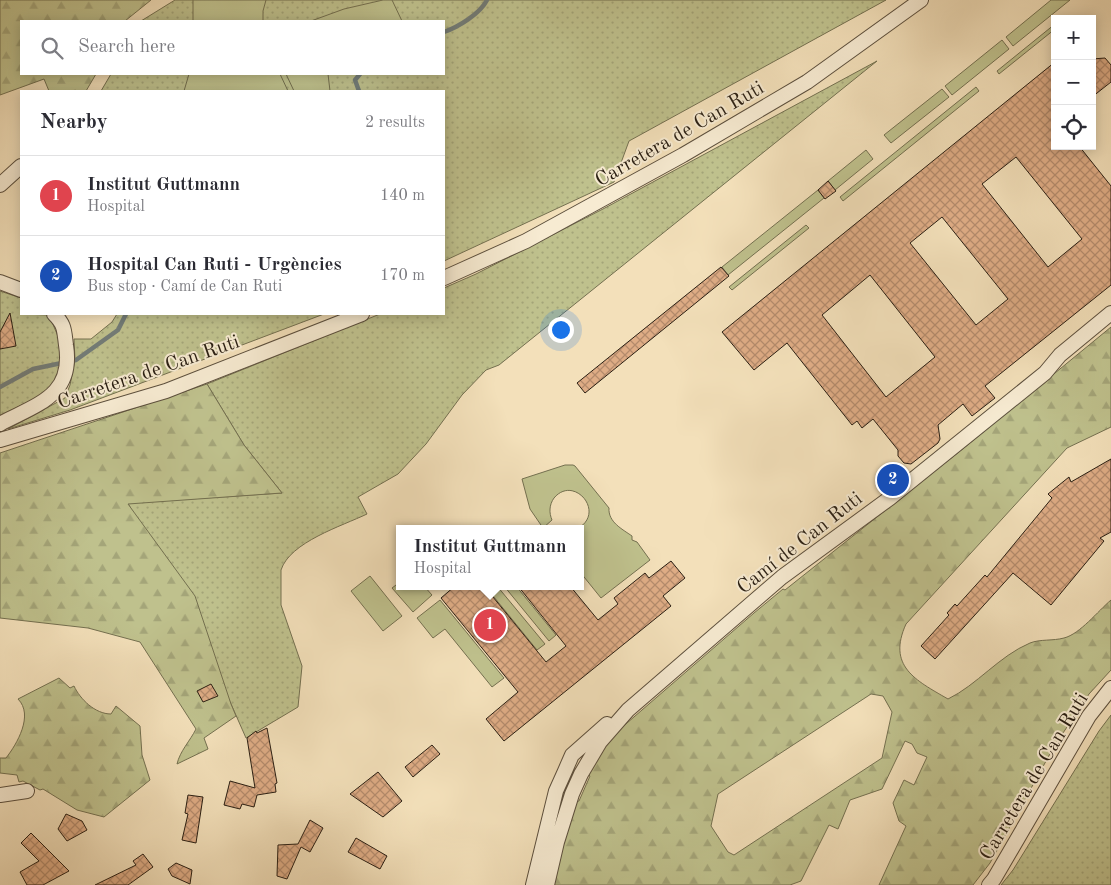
<!DOCTYPE html>
<meta charset="utf-8">
<style>
body{margin:0;font-family:"Old Standard TT",serif;background:#f7f7f7;color:#2b2b33}
.controls{position:absolute;right:15px;top:15px;display:grid;overflow:hidden;border-radius:0px;box-shadow:0 2px 12px #0003}
.controls button{width:45px;height:45px;display:grid;place-items:center;padding:0;border:0;border-bottom:1px solid #e1e1e2;background:#fff;color:#2b2b33;font:25px sans-serif}
.you{position:absolute;left:560px;top:329px;width:18px;height:18px;margin:-12px;border:4px solid #fff;border-radius:50%;background:#1a73e8;box-shadow:0 0 0 8px #1a73e833}
.badge{display:grid;place-items:center;width:32px;height:32px;border-radius:50%;background:#1a73e8;color:#fff;font-size:16px;font-weight:700}
.pin{position:absolute;translate:-50% -50%;border:2px solid #fff;box-shadow:0 1px 5px #0006}
.popup{position:absolute;left:396px;top:525px;width:188px;height:65px;box-sizing:border-box;display:grid;place-content:center;border-radius:0px;background:#fff;filter:drop-shadow(0 1px 4px #0005);font-size:16px;white-space:nowrap;color:#7c7c81}
.popup b{font-size:19px;color:#2b2b33}
.popup::after{content:'';position:absolute;left:50%;top:100%;margin-left:-10px;border:10px solid transparent;border-top-color:#fff}
.list{margin:0;padding:0;list-style:none}
h2{display:flex;justify-content:space-between;align-items:center;height:65px;margin:0;padding:0 20px;font-size:21px}
h2 small{font-size:16px;font-weight:400;color:#7c7c81}
.list li{display:grid;grid-template-columns:32px 1fr auto;gap:15px;align-items:center;box-sizing:border-box;height:80px;padding:0 20px;border-top:1px solid #e1e1e2}
.list b{display:block;font-size:19px;white-space:nowrap}
.list p{margin:0;font-size:16px;white-space:nowrap;color:#7c7c81}
.list em{font-size:16px;font-style:normal;color:#7c7c81}
.icon{flex:none;width:28px;height:28px;fill:none;stroke:currentColor;stroke-width:2;stroke-linecap:round;stroke-linejoin:round}
.map{position:relative;flex:none;width:1111px;height:885px;overflow:hidden}
.search{position:absolute;background:#fff;box-shadow:0 2px 12px #0003;left:20px;top:20px;width:425px;height:55px;display:flex;align-items:center;gap:12px;box-sizing:border-box;padding:0 18px;border-radius:0px;color:#7c7c81;font-size:19px}
.panel{position:absolute;background:#fff;box-shadow:0 2px 12px #0003;left:20px;top:90px;width:425px;height:225px;border-radius:0px}
.map>svg:first-child{display:block}
.grass{fill:url(#grass-dots);stroke:#747050}
.forest{fill:url(#forest-firs);stroke:#747050;fill-rule:evenodd}
.green{fill:#bfc18d;stroke:#747050}
.lines{fill:none;stroke-linecap:round;stroke-linejoin:round}
.stream{stroke:#727c78;stroke-width:4.5}
.building{fill:url(#building-cross-hatch);stroke:#2a1f13;fill-rule:evenodd}
.street-casing{stroke:#5c4f3d;stroke-width:16}
.street{stroke:#f7ebd2;stroke-width:14}
.labels{text-anchor:middle;stroke-width:4;stroke-linejoin:round;paint-order:stroke}
.street-label{font-size:20px;fill:#2a1f13;stroke:#f7ebd2}
</style>
<div class="map">
<svg width="1111" height="885" viewBox="0 0 1111 885">
<defs>
<pattern id="grass-dots" width="8" height="8" patternUnits="userSpaceOnUse" patternTransform="scale(1.25)"><rect width="8" height="8" fill="#bfc18d"/><path d="M2 2h.1M6 6h.1" fill="none" stroke="#a4a579" stroke-width="1.8" stroke-linecap="round"/></pattern>
<pattern id="forest-firs" width="22" height="20" patternUnits="userSpaceOnUse" patternTransform="scale(1.25)"><rect width="22" height="20" fill="#bfc18d"/><path d="M5 1l3.5 6h-7zM16 11l3.5 6h-7z" fill="#a4a579"/></pattern>
<pattern id="building-cross-hatch" width="8" height="8" patternUnits="userSpaceOnUse" patternTransform="scale(1.25)"><rect width="8" height="8" fill="#deac85"/><path d="M0 0l8 8M0 8l8-8" fill="none" stroke="#b48b6c"/></pattern>
</defs>
<rect width="100%" height="100%" fill="#f3e0ba"/>
<filter id="stains"><feTurbulence type="fractalNoise" baseFrequency=".004" numOctaves="4"/><feColorMatrix values="0 0 0 0 .2 0 0 0 0 .09 0 0 0 0 .02 0 0 0 .5 -.17"/></filter>
<radialGradient id="worn" r=".72"><stop offset=".6" stop-color="#630" stop-opacity="0"/><stop offset="1" stop-color="#630" stop-opacity=".3"/></radialGradient>
<path class="grass" d="M175 0H886L629 141 614 182 444 261V91H101L111 74H444V21H141Z
M877 61 499 365 486 370 462 395 426 444 398 474 358 497 367 514C342 526 290 542 281 570V605L302 666 298 707 246 738 231 704 128 503 282 493 244 445 207 384 380 314H444V288L476 274 603 209Z
M0 291 21 298V314L49 315 63 348 65 373 50 392 0 415Z
M117 314H324L70 410 8 429 65 398 70 385 75 360 74 339H91L112 322Z
M1111 715V885H1001L1013 870 1099 731Z"/>
<path class="forest" d="M0 0H151L125 21H21V74H96L86 91H49L44 79 0 95Z
M1111 327V427L1067 448 906 624C887 666 915 680 948 699 977 685 999 656 1030 643 1040 639 1053 641 1064 638 1080 634 1098 611 1111 600V670L1089 694 1063 733 1062 732 990 863 973 885H879L906 826 899 821 893 803 904 780 914 785 927 757 917 753 912 744 905 741 882 789 850 800 838 829 829 825 801 881 790 885H550L573 802 579 801 590 776 587 773 612 736 754 613 783 589 785 590 965 447ZM871 694 883 696 892 712 882 758 734 855 728 852 711 826 718 794Z
M207 384 244 445 282 493 128 504 195 596 231 704 236 716 204 738 208 749 177 764C180 751 190 741 196 729L140 642 88 628 0 618V453Z
M59 678 70 688 74 686C80 699 95 714 111 714L116 706 140 726 142 755 150 780 104 817 77 810 43 789 40 790 23 781 19 782 17 775 0 773V758H6C17 744 34 715 18 699Z"/>
<path class="green" d="M193 0H266L263 11V21H193Z
M383 0H392L402 21H311L344 9Z
M1051 0H1070L1013 46 1006 37Z
M1055 24V29L999 74 997 71Z
M1002 40 1009 49 952 95 945 86Z
M189 74H280L288 91H184Z
M286 74H328L330 91H294Z
M976 87 979 91 843 201 840 197Z
M942 89 949 97 891 143 884 135Z
M866 150 873 159 835 190 828 181Z
M818 190 824 198 728 275 722 267Z
M806 225 809 228 732 290 729 287Z
M565 465H573L575 466 609 508C608 522 622 529 632 536V540L637 542 650 560 601 598 580 572V529H577C607 513 574 474 554 498 549 505 549 513 552 520L543 528 530 509 522 479Z
M370 576 402 616 383 631 351 591Z
M400 582V586H424L432 595 413 612 392 588Z
M485 586H497L545 644 537 650Z
M504 586H516L556 635 549 641Z
M440 600 504 678 492 687 445 629 433 638 417 618Z"/>
<g class="lines">
<path class="stream" d="M444 32C458 27 480 14 487 0
M359 91 355 80 360 74
M0 387 33 369 76 360 118 330 126 314"/>
</g>
<path class="building" d="M1105 58 1111 65V82L1092 97V59Z
M1055 62V146H1079L1111 186V285L985 386 995 398 972 416 963 404 938 425 940 439 938 443 911 464 904 463 898 456V450L873 419 862 428 857 421 852 425 787 343 754 370 722 332ZM1016 157 1082 239 1048 267 982 184ZM942 217 1008 299 976 325 910 243ZM870 275 935 357 886 397 822 315Z
M828 181 836 191 825 199 818 190Z
M721 267 729 276 585 393 577 383Z
M10 313 16 346 0 349V332Z
M1111 459V532L1100 538 1104 541 1051 605 1013 573 935 659 921 646 949 615 947 613 955 604 957 606 985 575 987 577 1052 498 1048 494 1069 477 1071 482Z
M671 561 685 578 663 596 671 606 504 741 486 719 518 692 441 598 455 586H484L546 662 566 646 518 586H570L598 620 618 604 614 598 645 573 649 578Z
M211 684 218 696 203 702 197 691Z
M267 728 277 783 275 784 276 792 257 795 254 807 242 804 240 809 224 805 230 781 255 788 247 738 256 731 257 733Z
M432 745 440 754 413 777 405 767Z
M378 772 402 801 383 817 350 794Z
M188 795 203 797 196 843 182 840 188 814 185 813Z
M66 814 82 821 87 830 67 841 58 829Z
M310 820 323 828 310 852 301 847 287 879 277 876 278 845 298 844Z
M31 833 69 871 43 885H27L20 872 39 861 21 843Z
M356 838 387 856 380 869 348 852Z
M143 854 153 867 128 885H95L136 865 133 861Z
M176 863 192 870 190 884 172 876 168 869Z"/>
<g class="lines">
<g class="street-casing">
<path id="street" d="M0 185 21 166
M444 278 526 241 683 155 807 82 921 0
M0 282 21 290
M0 424C37 404 74 396 66 345 64 330 65 325 54 314
M0 440 166 391 362 314
M0 795 27 791
M533 885 556 791 565 771 572 755 607 724
M547 885 557 842 572 794 581 774 600 742 628 710 782 577 890 498 1045 373 1060 355 1111 313
M989 885 994 879 1089 716 1111 688"/>
</g>
<use href="#street" class="street"/>
</g>
<g class="labels">
<g class="street-label">
<text transform="translate(679 133) rotate(-30)" y="7">Carretera de Can Ruti</text>
<text transform="translate(148 371) rotate(-19)" y="7">Carretera de Can Ruti</text>
<text transform="translate(799 542) rotate(-38)" y="7">Camí de Can Ruti</text>
<text transform="translate(1033 776) rotate(-59)" y="7">Carretera de Can Ruti</text>
</g>
</g>
<rect width="100%" height="100%" filter="url(#stains)"/>
<rect width="100%" height="100%" fill="url(#worn)"/>
</svg>
<div class="controls">
<button>+</button>
<button>−</button>
<button><svg class="icon" aria-label="locate" viewBox="0 0 24 24"><circle cx="12" cy="12" r="6"/><path d="M12 2v4M12 18v4M2 12h4M18 12h4"/></svg></button>
</div>
<div class="you"></div>
<div class="pin badge" style="left:490px;top:625px;background:#e0444e">1</div>
<div class="popup"><b>Institut Guttmann</b>Hospital</div>
<div class="pin badge" style="left:893px;top:480px;background:#1a4fb4">2</div>
<div class="search"><svg class="icon" aria-label="search" viewBox="0 0 24 24"><circle cx="10" cy="10" r="6"/><path d="M15 15l6 6"/></svg>Search here</div>
<section class="panel">
<h2>Nearby<small>2 results</small></h2>
<ul class="list">
<li><span class="badge" style="background:#e0444e">1</span><div><b>Institut Guttmann</b><p>Hospital</p></div><em>140 m</em></li>
<li><span class="badge" style="background:#1a4fb4">2</span><div><b>Hospital Can Ruti - Urgències</b><p>Bus stop · Camí de Can Ruti</p></div><em>170 m</em></li>
</ul>
</section>
</div>
